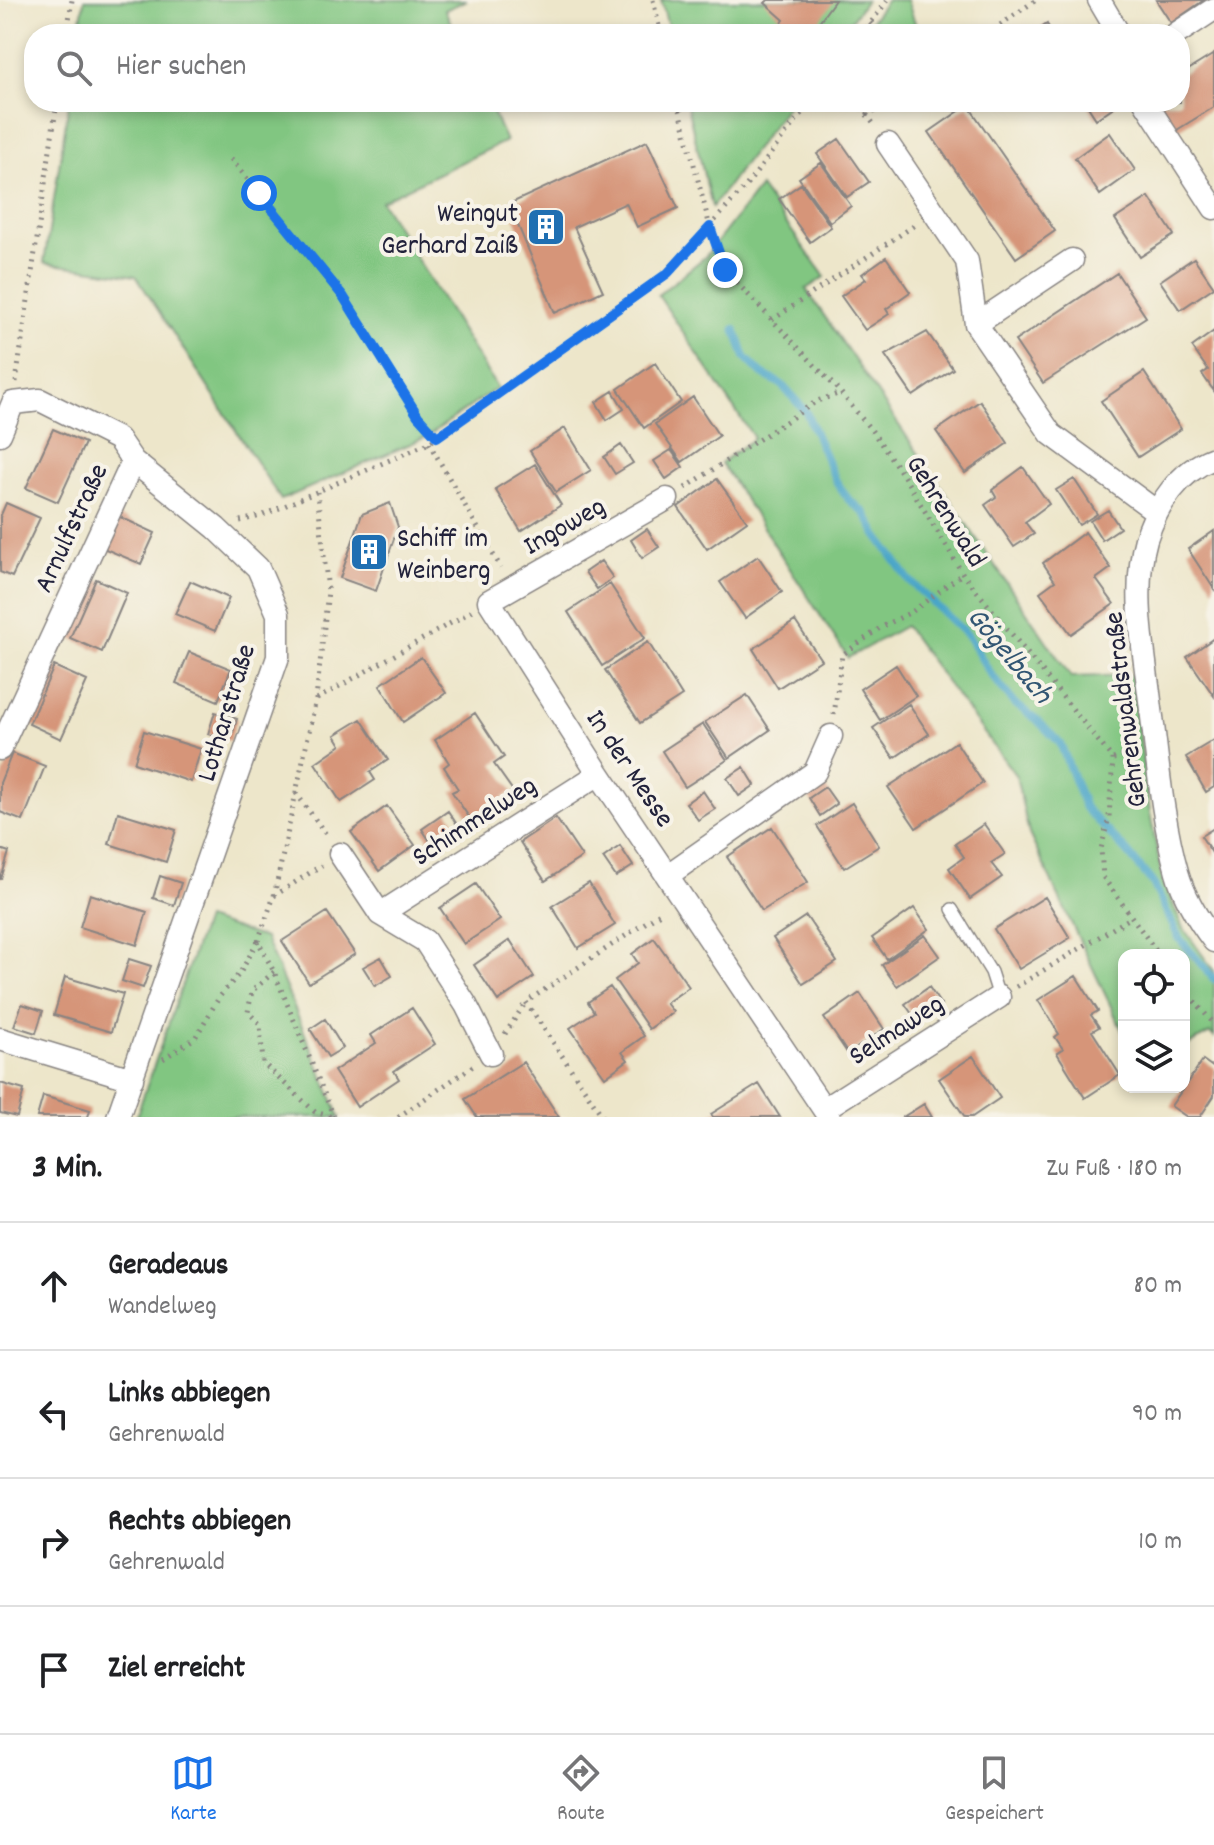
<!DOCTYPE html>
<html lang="de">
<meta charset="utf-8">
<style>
body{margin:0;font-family:Dekko,sans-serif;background:#f6f6f6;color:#202124}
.controls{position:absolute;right:24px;bottom:24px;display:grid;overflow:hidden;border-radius:16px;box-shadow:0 4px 12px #0003}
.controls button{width:72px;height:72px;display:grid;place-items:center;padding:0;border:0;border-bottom:2px solid #e0e0e0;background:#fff;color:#202124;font:40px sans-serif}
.stop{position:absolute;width:24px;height:24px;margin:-18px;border:6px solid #1a73e8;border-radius:50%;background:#fff}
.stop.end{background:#1a73e8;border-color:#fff;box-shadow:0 2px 8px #0008}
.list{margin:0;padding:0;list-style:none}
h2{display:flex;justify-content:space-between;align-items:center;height:104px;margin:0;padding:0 32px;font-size:34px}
h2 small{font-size:26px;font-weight:400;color:#757577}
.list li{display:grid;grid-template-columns:52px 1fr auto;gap:24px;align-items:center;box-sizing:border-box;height:128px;padding:0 32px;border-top:2px solid #e0e0e0}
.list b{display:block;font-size:30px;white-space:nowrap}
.list p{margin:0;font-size:26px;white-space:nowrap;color:#757577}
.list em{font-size:26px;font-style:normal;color:#757577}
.icon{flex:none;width:44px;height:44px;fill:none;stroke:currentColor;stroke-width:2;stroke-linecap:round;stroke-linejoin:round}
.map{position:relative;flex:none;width:1214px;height:1117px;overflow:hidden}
.search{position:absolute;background:#fff;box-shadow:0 4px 12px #0003;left:24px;right:24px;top:24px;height:88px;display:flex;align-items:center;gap:20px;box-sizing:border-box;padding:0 28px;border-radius:32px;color:#757577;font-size:30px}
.sheet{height:616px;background:#fff}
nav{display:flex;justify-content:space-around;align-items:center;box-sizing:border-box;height:112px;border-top:2px solid #e0e0e0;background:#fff;font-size:22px;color:#757577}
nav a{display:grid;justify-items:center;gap:4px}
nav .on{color:#1a73e8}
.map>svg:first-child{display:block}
.green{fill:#81c681;stroke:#52745e;stroke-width:2}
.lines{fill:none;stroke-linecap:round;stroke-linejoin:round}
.stream{stroke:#4aa5c8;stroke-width:8}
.building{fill:#d69579}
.lane-casing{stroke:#888482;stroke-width:14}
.street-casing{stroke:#888482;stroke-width:25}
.path{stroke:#888482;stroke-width:5;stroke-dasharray:2 6;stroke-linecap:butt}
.lane{stroke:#fff;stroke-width:11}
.street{stroke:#fff;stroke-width:22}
.route{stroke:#1a73e8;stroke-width:10}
.labels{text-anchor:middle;stroke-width:8;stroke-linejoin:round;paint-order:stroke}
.poi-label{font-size:28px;fill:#22223b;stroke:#f7f3e8;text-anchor:end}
.street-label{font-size:28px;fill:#22223b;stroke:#f7f3e8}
.water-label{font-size:30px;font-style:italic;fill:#325673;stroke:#f7f3e8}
</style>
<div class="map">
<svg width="1214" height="1117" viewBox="0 0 1214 1117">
<rect width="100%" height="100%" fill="#f7f3e8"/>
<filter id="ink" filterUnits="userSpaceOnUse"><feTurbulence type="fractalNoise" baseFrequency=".0125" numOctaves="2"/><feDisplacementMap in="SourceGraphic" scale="16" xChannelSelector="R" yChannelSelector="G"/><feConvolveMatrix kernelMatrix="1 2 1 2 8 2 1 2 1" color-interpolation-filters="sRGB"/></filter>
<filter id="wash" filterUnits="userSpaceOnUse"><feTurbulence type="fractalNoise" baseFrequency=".006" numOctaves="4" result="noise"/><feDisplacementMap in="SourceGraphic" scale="32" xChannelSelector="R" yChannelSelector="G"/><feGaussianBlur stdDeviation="1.8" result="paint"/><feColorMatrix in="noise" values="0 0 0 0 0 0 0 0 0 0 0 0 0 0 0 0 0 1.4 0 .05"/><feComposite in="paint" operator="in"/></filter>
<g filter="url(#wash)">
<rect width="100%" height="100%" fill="#ede6ca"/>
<path class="green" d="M84 0H467L445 10 456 34H79Z
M661 0H866L841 34H670Z
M887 0H907L919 34H861Z
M69 102H488L506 141 381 201 497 388 426 437 281 500 136 276 44 263Z
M686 102H790L712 207Z
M760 187 825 277 806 289 1071 677 1132 675 1150 813 1162 877 1182 926 1214 971V1037L1210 1033 1184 1047V955H1124V1034L1029 834 1016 776 905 626 848 658 721 463 754 438 658 295 706 256Z
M205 919 265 938 340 1117H136Z"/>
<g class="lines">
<path class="stream" d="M735 329 745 357 762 374 781 384 806 412 836 481 848 499 865 513 877 535 909 580 968 636 990 673 1015 704 1036 719 1060 743 1085 808 1127 852 1153 883 1179 938 1214 979"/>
</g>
<g id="blocks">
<path class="building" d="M768 0H835L810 34H774L784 20 765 3Z
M1156 0H1204L1171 23Z
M1047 24 1053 34H1032Z
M1214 54V107L1172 133 1152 102H1180V75Z
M1085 102H1112L1115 106 1096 119Z
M968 105 1055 231 1016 258 929 132Z
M1110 133 1135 170 1100 195 1075 158Z
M839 139 869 182 847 197 817 154Z
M647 141 678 208 637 227 626 203 574 227 603 291 555 313 509 204Z
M821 163 851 206 830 222 799 178Z
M801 184 831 227 810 242 779 199Z
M1149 197 1174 235 1140 257 1115 219Z
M886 257 910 292 886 309 889 314 865 330 841 296 866 279 862 274Z
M1194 258 1214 287 1180 310 1160 281Z
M1117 273 1146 317 1043 383 1015 341Z
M1214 331V391L1202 374 1208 370 1192 347Z
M927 332 953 369 913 396 885 355Z
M655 363 681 402 644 428 618 389Z
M1144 372 1181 429 1138 457 1101 401Z
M613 391 624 409 607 420 596 402Z
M693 397 719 436 682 462 655 424Z
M980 401 1008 443 965 473 936 431Z
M565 428 591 470 556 492 530 451Z
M53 429 85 443 58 502 26 488Z
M621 445 633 463 615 474 604 457Z
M671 450 683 467 666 479 654 461Z
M535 464 561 505 521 531 495 489Z
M1023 467 1049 504 1025 522 1034 534 1014 547 985 505 996 497 992 490Z
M717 479 747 521 707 549 678 507Z
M1074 479 1097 514 1079 525 1056 490Z
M6 503 40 518 12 577 0 572V517Z
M390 503 398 527 376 591 340 578 362 514Z
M1108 510 1120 528 1102 540 1090 521Z
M118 516 155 533 141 564 103 548Z
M647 529 659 547 642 558 631 540Z
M1214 531V589L1188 549Z
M1085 532 1111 568 1096 579 1114 604 1071 634 1040 592 1055 581 1043 563Z
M758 556 782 592 745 618 720 582Z
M601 561 613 578 597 589 585 572Z
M96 579 127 593 102 652 70 638Z
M190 581 229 598 215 631 175 614Z
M610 584 645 638 602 666 568 612Z
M795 621 821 660 778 688 753 649Z
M1214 638V696L1187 657Z
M648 642 682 696 640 723 605 670Z
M189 652 231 669 218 701 176 683Z
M421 657 446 693 403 722 380 685Z
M896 665 916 696 880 720 860 689Z
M54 666 87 681 61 739 29 724Z
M747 695 770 730 729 758 705 722Z
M909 704 929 734 894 758 873 728Z
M215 712 237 719 230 741 208 734Z
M475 713 504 757 494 764 513 791 471 820 452 792 458 789 444 767 449 763 435 740Z
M361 719 388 760 370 772 375 780 341 802 315 763 341 745 335 735Z
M703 724 727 760 685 787 662 751Z
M144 731 201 749 191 782 134 763Z
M1214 740V787L1206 792 1186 757Z
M956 742 983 783 916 828 888 787Z
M12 753 45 766 23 821 0 812V783Z
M744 767 755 785 739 796 727 778Z
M825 787 837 804 820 816 809 798Z
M703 791 715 809 698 820 686 803Z
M852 803 879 846 844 868 817 826Z
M387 806 415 845 379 871 351 832Z
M448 811 460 829 434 847 422 829Z
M118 812 176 830 166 862 109 844Z
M556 818 582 857 545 881 520 842Z
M984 824 1005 854 991 863 1002 877 970 899 949 868 964 857 955 844Z
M772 827 808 882 762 911 727 857Z
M1214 828V856L1201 836Z
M620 846 633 866 616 877 603 858Z
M0 849 9 852 1 879H0Z
M160 876 181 883 174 905 153 898Z
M589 883 615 925 578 948 552 906Z
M476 884 500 920 464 944 440 908Z
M90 894 147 912 137 945 80 927Z
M1045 897 1070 938 1019 969 994 929Z
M914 908 929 929 887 959 872 938Z
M327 912 355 954 309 983 282 941Z
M806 916 837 962 803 984 773 938Z
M925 935 940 956 897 986 882 965Z
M654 938 689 987 666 1003 673 1012 649 1029 615 980 638 963 632 954Z
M510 940 534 977 498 1001 474 965Z
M381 957 392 976 375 986 363 967Z
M129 959 151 966 143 988 122 981Z
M1076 976 1098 1011 1091 1015 1099 1027 1092 1031 1120 1075 1085 1098 1057 1053 1063 1049 1055 1037 1059 1034 1038 1000Z
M65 977 123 994 111 1032 54 1015Z
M610 987 644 1036 622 1052 628 1060 605 1077 570 1028 594 1012 588 1002Z
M929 987 941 1005 917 1021 905 1004Z
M860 993 884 1029 848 1054 824 1018Z
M22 1004 43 1011 36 1033 14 1026Z
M412 1008 435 1044 394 1071 399 1079 357 1107 334 1071 376 1043 371 1035Z
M325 1019 343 1048 328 1057 310 1029Z
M973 1056 1000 1098 972 1117H965L939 1079Z
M1203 1060 1214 1068V1096L1200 1117H1187L1171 1106Z
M523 1062 559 1117H477L465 1099Z
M0 1083 24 1090 17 1117 0 1113Z
M759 1084 780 1117H713L711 1114Z
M43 1096 90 1110 88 1117H37Z
M924 1104 932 1117H903Z"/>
</g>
</g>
<g filter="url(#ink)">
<use href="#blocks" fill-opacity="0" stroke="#888482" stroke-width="2"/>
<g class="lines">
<g class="lane-casing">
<path id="lane" d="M952 909 991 972 999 997"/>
</g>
<g class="street-casing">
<path id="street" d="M1099 0 1119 34
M1176 34 1214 9
M1145 102 1214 208
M888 144 967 261 976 324
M1072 260 976 324 1051 434 1157 512
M0 434 13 403 40 400 118 439 133 461 216 528 258 568 278 614V657L118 1117
M1214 458C1179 471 1157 505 1146 539 1131 592 1145 655 1151 709 1158 763 1162 819 1177 872 1184 897 1198 920 1214 941
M667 499 489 601 599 774 829 1117
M0 749 133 461
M340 854 380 914
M668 875 815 772 831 736
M0 1039 132 1079
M491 1054 466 1005 425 941 380 914 599 774
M824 1109 999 997"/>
</g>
<path class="path" d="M653 0 661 34
M870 23 880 34
M67 34 72 0
M862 34 888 0
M987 34 1036 0
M678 102 710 227 725 270 841 393 872 431 903 475 963 574 1113 759 1109 817 1101 849 1103 877 1159 955
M857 102 876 127
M866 115 898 102
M231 159 343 296 418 416 437 437
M772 320 915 225
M16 382 57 102
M429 443 501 568
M685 488 817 401 841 393
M240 521 261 516 429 443 668 273 746 186 810 102
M317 699 472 611
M834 715 842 655 880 628 913 611 962 574
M1113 759 1135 753
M296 793 328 837
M274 896 322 865
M258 941 274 896 316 699 328 591 317 492
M274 972 252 991 248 1012 260 1024 263 1063 315 1112 333 1117
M1016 987 1132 917
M1184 989 1214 1024
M505 1034 526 1002
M163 1059 195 1038 220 996 240 973 258 941 274 972 334 1117
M398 1117 473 1066
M603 1117 526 1002 663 911"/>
<use href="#lane" class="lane"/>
<use href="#street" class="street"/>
</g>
</g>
<g class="lines" filter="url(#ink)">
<path class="route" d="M259 193 343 296 418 416 437 437 668 273 710 227 725 270"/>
</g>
<defs>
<g id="building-square" transform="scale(2)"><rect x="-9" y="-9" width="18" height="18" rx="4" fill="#1f6fb2" stroke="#f7f3e8"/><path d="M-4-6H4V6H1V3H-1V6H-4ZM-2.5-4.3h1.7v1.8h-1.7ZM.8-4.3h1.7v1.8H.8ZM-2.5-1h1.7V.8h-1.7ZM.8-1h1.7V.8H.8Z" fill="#fff"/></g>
</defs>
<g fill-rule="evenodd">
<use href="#building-square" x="546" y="227"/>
<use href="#building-square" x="369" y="552"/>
</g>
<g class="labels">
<g class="poi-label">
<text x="518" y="221">Weingut<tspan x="518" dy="32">Gerhard Zaiß</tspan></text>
<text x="397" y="546" text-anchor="start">Schiff im<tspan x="397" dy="32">Weinberg</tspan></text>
</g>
<g class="street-label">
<text transform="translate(948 510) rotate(58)" y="10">Gehrenwald</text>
<text transform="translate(563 524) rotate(-30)" y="10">Ingoweg</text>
<text transform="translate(69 527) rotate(-65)" y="10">Arnulfstraße</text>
<text transform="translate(1123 710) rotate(-97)" y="10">Gehrenwaldstraße</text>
<text transform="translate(224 712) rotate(-73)" y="10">Lotharstraße</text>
<text transform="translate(632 767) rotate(56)" y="10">In der Messe</text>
<text transform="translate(473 819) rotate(-33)" y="10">Schimmelweg</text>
<text transform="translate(895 1028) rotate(-33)" y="10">Selmaweg</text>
</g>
<g class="water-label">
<text transform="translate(1011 654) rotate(50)" y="10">Gögelbach</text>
</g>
</g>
</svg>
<div class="controls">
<button><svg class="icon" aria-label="locate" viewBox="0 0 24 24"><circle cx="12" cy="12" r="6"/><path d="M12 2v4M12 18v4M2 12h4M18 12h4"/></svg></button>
<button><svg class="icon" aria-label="layers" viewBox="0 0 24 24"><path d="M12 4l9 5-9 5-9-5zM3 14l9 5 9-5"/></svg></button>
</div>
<div class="stop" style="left:259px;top:193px"></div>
<div class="stop end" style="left:725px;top:270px"></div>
<div class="search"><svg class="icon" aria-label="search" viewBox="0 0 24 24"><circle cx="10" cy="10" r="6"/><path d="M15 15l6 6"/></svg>Hier suchen</div>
</div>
<section class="sheet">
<h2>3 Min.<small>Zu Fuß · 180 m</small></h2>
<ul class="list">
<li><svg class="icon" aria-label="ahead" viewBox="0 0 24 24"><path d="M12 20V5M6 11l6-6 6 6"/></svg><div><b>Geradeaus</b><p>Wandelweg</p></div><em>80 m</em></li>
<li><svg class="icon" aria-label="left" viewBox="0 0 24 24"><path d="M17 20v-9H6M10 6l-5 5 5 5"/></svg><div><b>Links abbiegen</b><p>Gehrenwald</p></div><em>90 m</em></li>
<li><svg class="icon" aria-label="right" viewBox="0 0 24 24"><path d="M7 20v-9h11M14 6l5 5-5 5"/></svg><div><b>Rechts abbiegen</b><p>Gehrenwald</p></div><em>10 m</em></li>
<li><svg class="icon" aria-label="arrive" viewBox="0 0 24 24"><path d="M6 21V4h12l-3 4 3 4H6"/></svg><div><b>Ziel erreicht</b></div></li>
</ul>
</section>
<nav>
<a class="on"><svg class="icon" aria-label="map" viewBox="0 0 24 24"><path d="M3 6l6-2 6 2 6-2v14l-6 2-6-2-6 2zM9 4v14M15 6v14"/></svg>Karte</a>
<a><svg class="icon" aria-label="directions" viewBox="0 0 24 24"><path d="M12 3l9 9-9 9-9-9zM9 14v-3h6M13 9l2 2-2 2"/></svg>Route</a>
<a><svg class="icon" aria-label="saved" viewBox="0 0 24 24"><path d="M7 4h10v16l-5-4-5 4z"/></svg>Gespeichert</a>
</nav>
